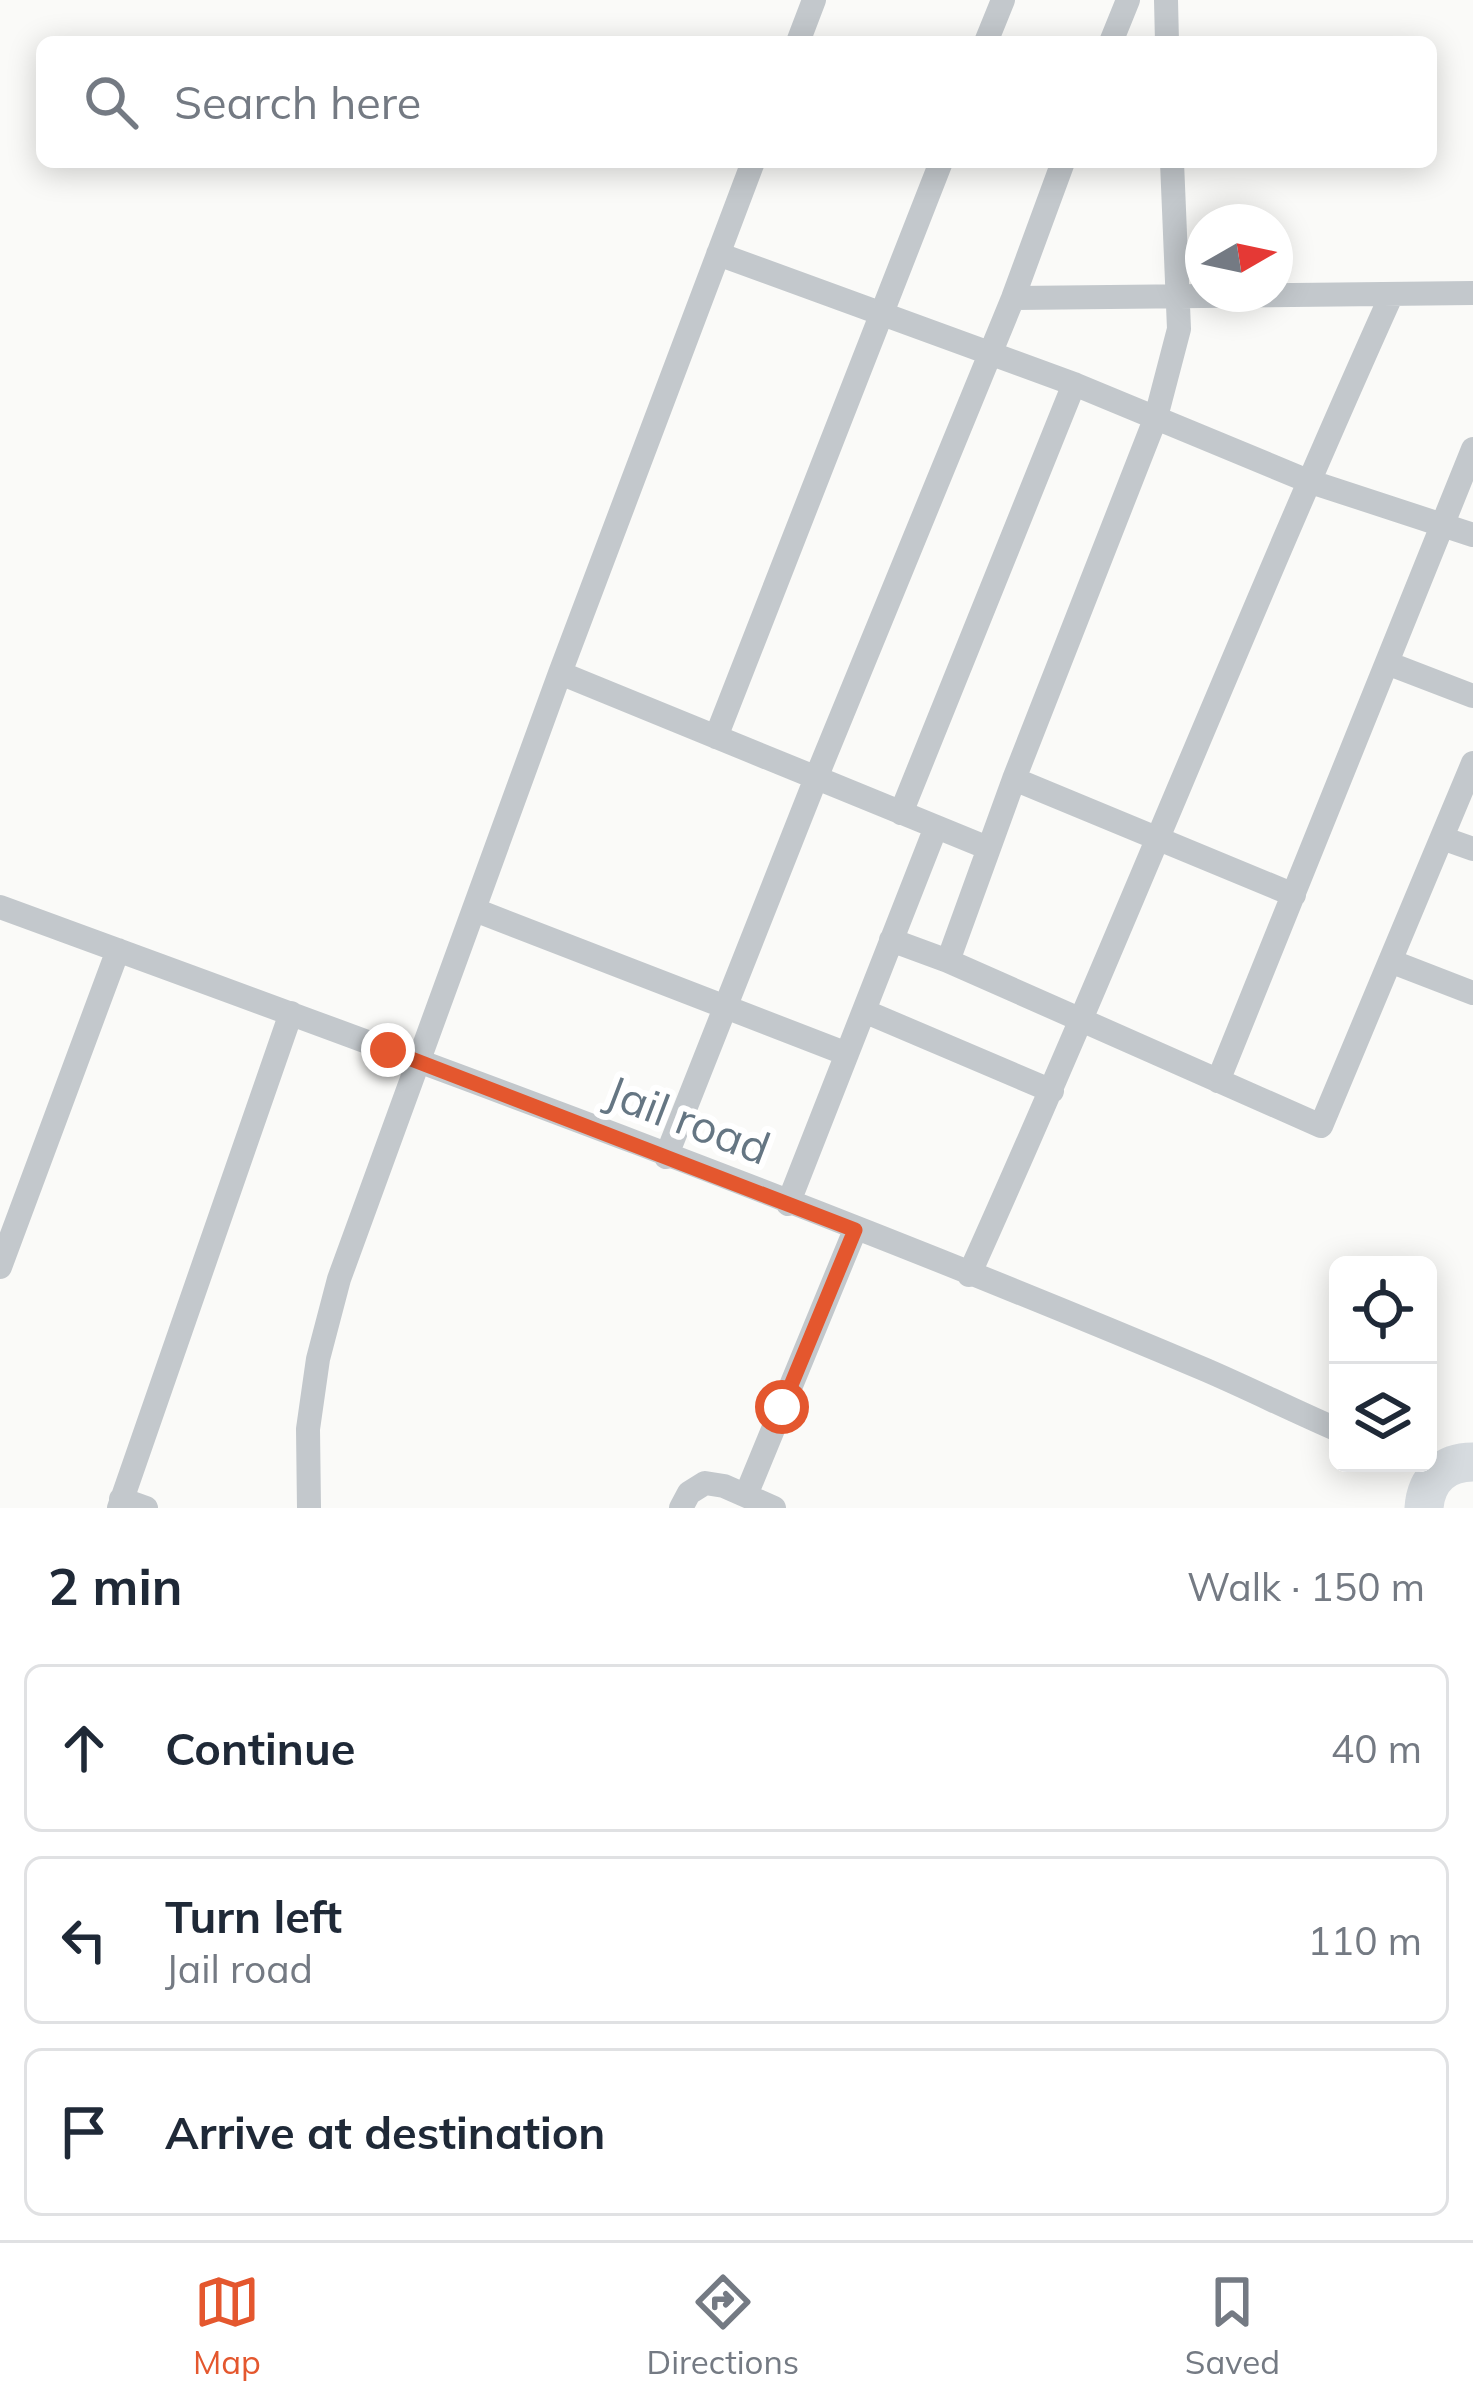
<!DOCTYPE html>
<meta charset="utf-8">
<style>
body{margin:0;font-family:Mulish,sans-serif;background:#f2f2f3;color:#1f2937}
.controls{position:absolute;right:36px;bottom:36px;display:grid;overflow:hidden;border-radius:18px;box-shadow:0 6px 30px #0003}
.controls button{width:108px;height:108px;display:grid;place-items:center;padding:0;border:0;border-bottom:3px solid #e0e1e3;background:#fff;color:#1f2937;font:60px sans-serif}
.compass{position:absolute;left:1185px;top:204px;width:108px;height:108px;border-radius:50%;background:#fff;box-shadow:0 6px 30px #0003;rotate:81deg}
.stop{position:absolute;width:36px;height:36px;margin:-27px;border:9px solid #e4572e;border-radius:50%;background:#fff}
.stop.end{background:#e4572e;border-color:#fff;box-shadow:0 3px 12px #0008}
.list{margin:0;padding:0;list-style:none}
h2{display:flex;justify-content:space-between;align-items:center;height:156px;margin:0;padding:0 48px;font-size:51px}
h2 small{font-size:39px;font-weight:400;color:#747a83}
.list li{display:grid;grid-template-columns:78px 1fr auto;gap:36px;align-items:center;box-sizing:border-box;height:168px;margin:0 24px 24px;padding:0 24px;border:3px solid #e0e1e3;border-radius:18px}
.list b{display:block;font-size:45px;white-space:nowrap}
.list p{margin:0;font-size:39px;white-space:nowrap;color:#747a83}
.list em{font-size:39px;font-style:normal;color:#747a83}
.icon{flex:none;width:66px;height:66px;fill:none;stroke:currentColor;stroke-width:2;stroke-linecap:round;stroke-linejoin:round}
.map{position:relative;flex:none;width:1473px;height:1508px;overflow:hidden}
.search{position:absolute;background:#fff;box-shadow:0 6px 30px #0003;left:36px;right:36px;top:36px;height:132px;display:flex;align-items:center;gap:30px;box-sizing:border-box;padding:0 42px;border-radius:18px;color:#747a83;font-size:45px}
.sheet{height:732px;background:#fff}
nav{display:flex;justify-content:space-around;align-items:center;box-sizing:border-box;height:168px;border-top:3px solid #e0e1e3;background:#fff;font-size:33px;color:#747a83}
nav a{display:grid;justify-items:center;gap:6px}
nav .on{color:#e4572e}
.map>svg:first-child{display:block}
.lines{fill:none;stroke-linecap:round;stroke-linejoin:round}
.minor{stroke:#c3c8cc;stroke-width:24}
.primary{stroke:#d6dbdf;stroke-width:39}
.route{stroke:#e4572e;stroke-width:15}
.labels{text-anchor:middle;stroke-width:12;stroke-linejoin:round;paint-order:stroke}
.street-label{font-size:45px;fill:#657683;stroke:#fff}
</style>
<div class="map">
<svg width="1473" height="1508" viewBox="0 0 1473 1508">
<rect width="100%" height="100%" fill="#fafaf8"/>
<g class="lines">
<path class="minor" d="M1166 0 1167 42
M798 42 814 0
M986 42 1003 0
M1111 42 1128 0
M718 254 1074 384 1308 481 1473 535
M1013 298 1473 293
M1387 663 1473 696
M560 673 988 848
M716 737 941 162
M1014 779 1294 895
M901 813 1074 384
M1442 838 1473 849
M0 907C404 1055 809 1202 1206 1370 1250 1389 1294 1411 1338 1430
M475 910 847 1054
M891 940 948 961 1321 1126 1473 763
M948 961 1014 779 1156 417 1179 329 1172 162
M1390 961 1473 993
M864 1011 1052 1091
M1218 1081 1473 449
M666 1157 816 778 1013 298 1063 162
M788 1204 936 827
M0 1267 118 950
M969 1275C1115 951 1245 620 1391 296
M746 1495 855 1230
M121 1499 146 1508
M119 1508 291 1013
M309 1508 308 1429 318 1359 339 1279 560 673 753 162
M681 1508 689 1493 705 1483 724 1486 774 1508"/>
<path class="primary" d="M1424 1508C1426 1479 1444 1462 1473 1462"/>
</g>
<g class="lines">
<path class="route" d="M388 1050 855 1230 782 1407"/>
</g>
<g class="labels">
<g class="street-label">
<text transform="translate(688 1120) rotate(21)" y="16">Jail road</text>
</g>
</g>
</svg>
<div class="controls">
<button><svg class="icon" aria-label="locate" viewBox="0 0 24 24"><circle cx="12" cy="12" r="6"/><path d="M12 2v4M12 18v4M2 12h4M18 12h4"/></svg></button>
<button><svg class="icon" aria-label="layers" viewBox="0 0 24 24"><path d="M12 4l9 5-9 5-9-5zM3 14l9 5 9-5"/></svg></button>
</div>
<svg class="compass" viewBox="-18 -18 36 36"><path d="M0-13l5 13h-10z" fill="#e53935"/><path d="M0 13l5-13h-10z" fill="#747a83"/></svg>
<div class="stop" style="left:782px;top:1407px"></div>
<div class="stop end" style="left:388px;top:1050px"></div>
<div class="search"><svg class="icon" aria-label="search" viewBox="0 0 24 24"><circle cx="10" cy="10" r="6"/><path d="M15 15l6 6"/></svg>Search here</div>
</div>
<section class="sheet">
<h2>2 min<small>Walk · 150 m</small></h2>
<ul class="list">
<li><svg class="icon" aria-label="ahead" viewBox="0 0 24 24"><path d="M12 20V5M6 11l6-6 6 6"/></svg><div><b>Continue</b></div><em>40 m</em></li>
<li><svg class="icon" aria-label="left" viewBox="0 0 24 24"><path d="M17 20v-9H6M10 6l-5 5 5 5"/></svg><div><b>Turn left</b><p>Jail road</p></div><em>110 m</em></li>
<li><svg class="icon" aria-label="arrive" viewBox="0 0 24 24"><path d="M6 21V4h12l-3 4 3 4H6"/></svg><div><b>Arrive at destination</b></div></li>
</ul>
</section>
<nav>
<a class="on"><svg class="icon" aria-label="map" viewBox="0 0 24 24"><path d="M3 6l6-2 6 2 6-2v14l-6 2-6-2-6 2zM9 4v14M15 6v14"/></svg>Map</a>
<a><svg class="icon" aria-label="directions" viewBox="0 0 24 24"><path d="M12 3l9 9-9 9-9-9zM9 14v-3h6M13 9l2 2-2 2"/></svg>Directions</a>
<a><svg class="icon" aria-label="saved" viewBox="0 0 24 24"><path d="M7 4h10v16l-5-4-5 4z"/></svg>Saved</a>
</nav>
